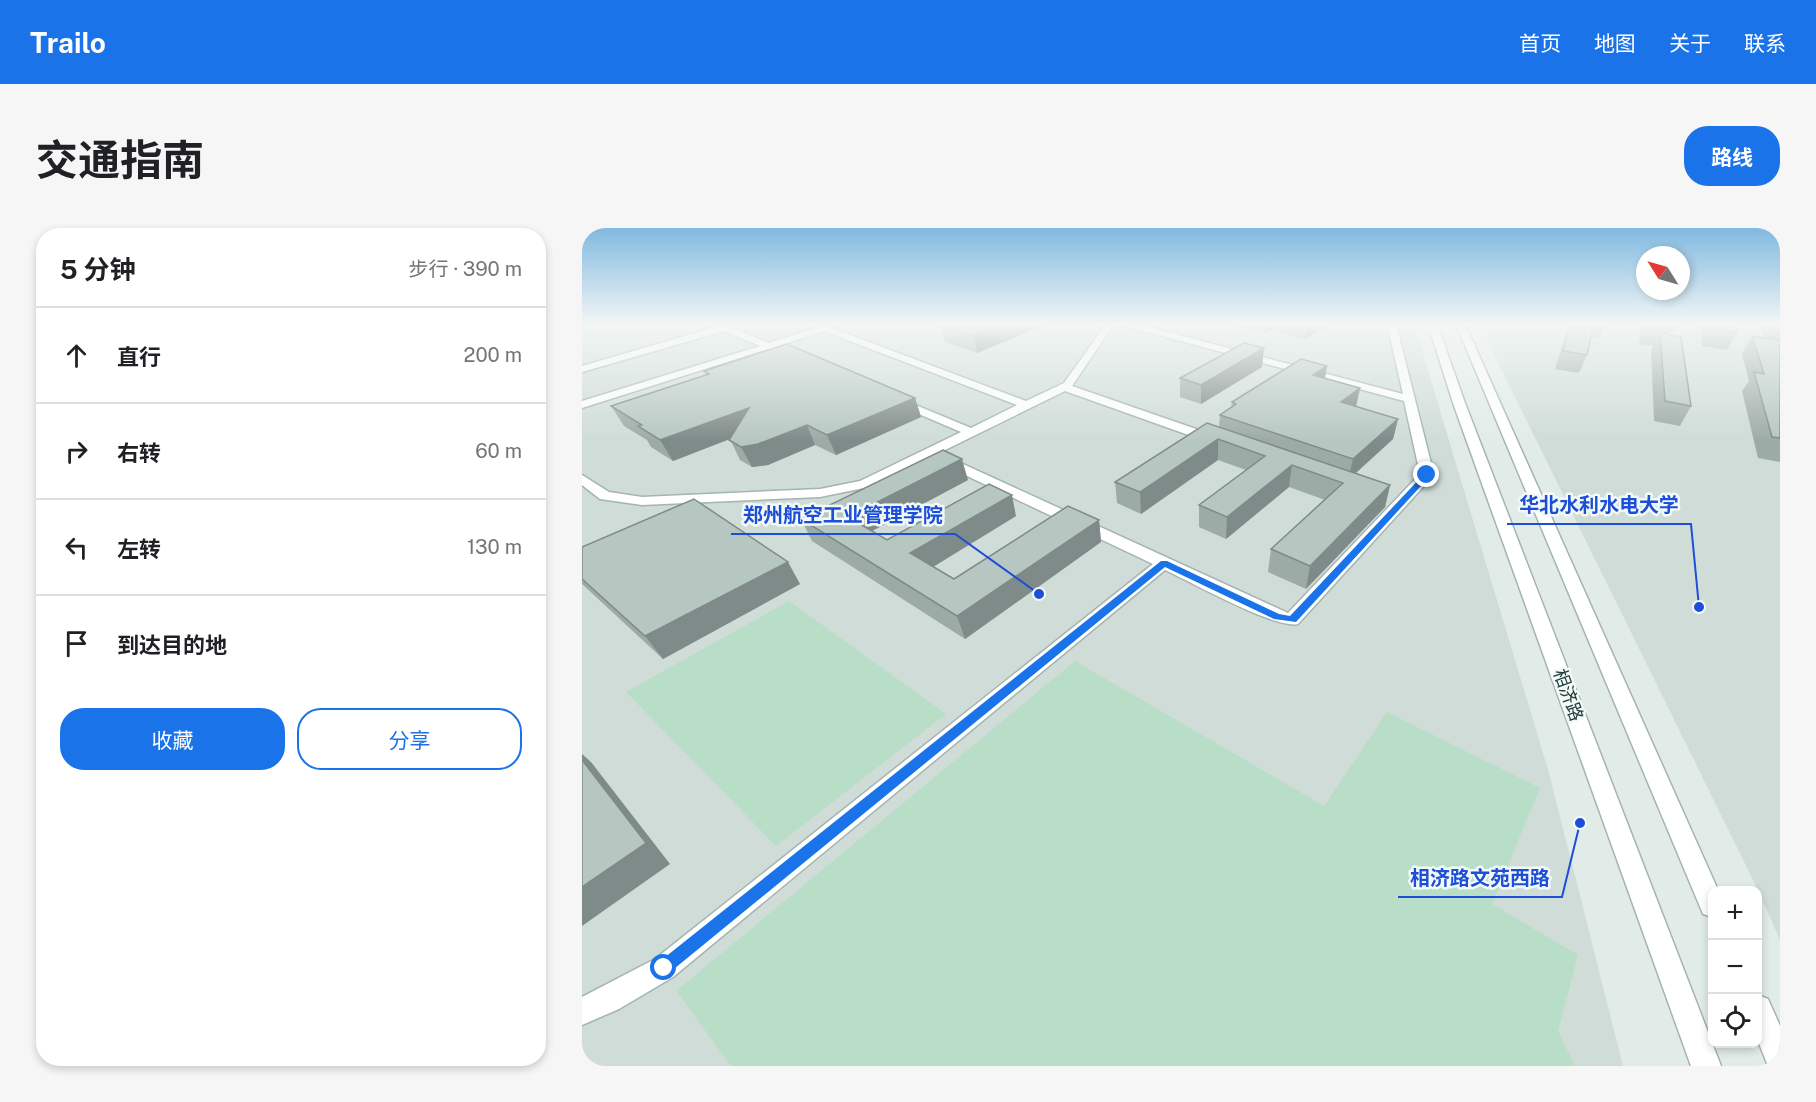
<!DOCTYPE html>
<html lang="zh">
<meta charset="utf-8">
<style>
body{margin:0;font-family:"Public Sans","Noto Sans SC",sans-serif;background:#f6f6f6;color:#202124}
.controls{position:absolute;right:18px;bottom:18px;display:grid;overflow:hidden;border-radius:12px;box-shadow:0 3px 9px #0003}
.controls button{width:54px;height:54px;display:grid;place-items:center;padding:0;border:0;border-bottom:2px solid #e0e0e0;background:#fff;color:#202124;font:30px sans-serif}
.compass{position:absolute;left:1054px;top:18px;width:54px;height:54px;border-radius:50%;background:#fff;box-shadow:0 3px 9px #0003;rotate:307deg}
.stop{position:absolute;width:18px;height:18px;margin:-14px;border:4px solid #1a73e8;border-radius:50%;background:#fff}
.stop.end{background:#1a73e8;border-color:#fff;box-shadow:0 2px 6px #0008}
.list{margin:0;padding:0;list-style:none}
h2{display:flex;justify-content:space-between;align-items:center;height:78px;margin:0;padding:0 24px;font-size:26px}
h2 small{font-size:20px;font-weight:400;color:#757577}
.list li{display:grid;grid-template-columns:39px 1fr auto;gap:18px;align-items:center;box-sizing:border-box;height:96px;padding:0 24px;border-top:2px solid #e0e0e0}
.list b{display:block;font-size:22px;white-space:nowrap}
.list em{font-size:20px;font-style:normal;color:#757577}
.actions{display:flex;gap:12px;padding:18px 24px}
.actions a{flex:1;padding:14px 0;border:2px solid #1a73e8;border-radius:24px;text-align:center;font-size:21px;color:#1a73e8}
.actions .main{background:#1a73e8;color:#fff}
.icon{flex:none;width:33px;height:33px;fill:none;stroke:currentColor;stroke-width:2;stroke-linecap:round;stroke-linejoin:round}
.map{position:relative;flex:none;width:1198px;height:838px;overflow:hidden;border-radius:24px}
header{display:flex;align-items:center;gap:36px;box-sizing:border-box;height:84px;padding:0 30px;background:#1a73e8;color:#fff}
header strong{font-size:28px}
nav{display:flex;gap:33px;margin-inline-start:auto;font-size:21px}
.intro{display:flex;align-items:center;justify-content:space-between;box-sizing:border-box;height:144px;padding:0 36px}
h1{margin:0;font-size:42px}
.button{padding:15px 27px;border-radius:24px;background:#1a73e8;color:#fff;font-size:21px;font-weight:700}
main{display:flex;gap:36px;padding:0 36px}
aside{flex:1;background:#fff;border-radius:24px;box-shadow:0 3px 9px #0003}
.map>svg:first-child{display:block}
.built{fill:#cfdcd7}
.green{fill:#b9dec7}
.lines{fill:none;stroke-linecap:round;stroke-linejoin:round}
.minor-casing{stroke:#a4b4b0;stroke-width:3}
.minor{fill:#fff;fill-rule:evenodd}
.wall{fill:#9daba7}
.shaded-wall{fill:#7f8b88}
.building{fill:#b6c7c2;stroke:#7f8b88;stroke-width:1.5}
.route{fill:#1a73e8}
.labels{text-anchor:middle;stroke-width:5;stroke-linejoin:round;paint-order:stroke}
.street-label{font-size:18px;fill:#213d38;stroke:#f2f9f6}
.leader{fill:none;stroke:#1d4ed8;stroke-width:2}
.callout-dot{fill:#1d4ed8;stroke:#f2f9f6;stroke-width:2}
.callout-label{font-size:20px;text-anchor:middle;font-weight:bold;fill:#1d4ed8;stroke:#f2f9f6;stroke-width:5;stroke-linejoin:round;paint-order:stroke}
</style>
<header>
<strong>Trailo</strong>
<nav><a>首页</a><a>地图</a><a>关于</a><a>联系</a></nav>
</header>
<div class="intro"><h1>交通指南</h1><a class="button">路线</a></div>
<main>
<aside>
<h2>5 分钟<small>步行 · 390 m</small></h2>
<ul class="list">
<li><svg class="icon" aria-label="ahead" viewBox="0 0 24 24"><path d="M12 20V5M6 11l6-6 6 6"/></svg><div><b>直行</b></div><em>200 m</em></li>
<li><svg class="icon" aria-label="right" viewBox="0 0 24 24"><path d="M7 20v-9h11M14 6l5 5-5 5"/></svg><div><b>右转</b></div><em>60 m</em></li>
<li><svg class="icon" aria-label="left" viewBox="0 0 24 24"><path d="M17 20v-9H6M10 6l-5 5 5 5"/></svg><div><b>左转</b></div><em>130 m</em></li>
<li><svg class="icon" aria-label="arrive" viewBox="0 0 24 24"><path d="M6 21V4h12l-3 4 3 4H6"/></svg><div><b>到达目的地</b></div></li>
</ul>
<div class="actions"><a class="main">收藏</a><a>分享</a></div>
</aside>
<div class="map">
<svg width="1198" height="838" viewBox="0 0 1198 838">
<rect width="100%" height="100%" fill="#e1ece8"/>
<path class="built" d="M0 96H832L967 545 1041 838H0Z
M897 96H1198V712L1176 662Z"/>
<path class="green" d="M207 373 364 486 194 618 44 464Z
M493 433 742 578 805 484 958 560 910 676 996 727 976 803 993 838H149L94 763Z"/>
<g class="lines">
<g class="minor-casing">
<path id="minor" d="M130 96H151V100L187 115 234 100 228 96H239L444 173 482 155 524 96H532L490 158 637 209 639 212 637 215H629L483 163 357 225 706 385 838 246 822 173 543 98 542 96H555L821 166 805 96H814L852 247 716 396C695 402 607 353 583 342L91 749 37 781 0 797V769L73 731 571 336 347 230 287 259 238 269 60 277 18 271 0 257V247L27 264 60 269 238 261 278 253 379 204 311 175V171H319L389 200 435 177 242 103 196 118 220 128V132H212L186 121 0 180V173L178 118 142 103 0 144V138L134 99Z
M846 96H855L883 175 1139 838H1109L871 175Z
M874 96H883L1136 662H1130V689L1121 686Z
M1176 767 1186 771 1198 798V838H1186L1176 813Z"/>
</g>
<use href="#minor" class="minor"/>
</g>
<path class="wall" d="M359 96H466L395 125 363 114Z
M646 96H749L723 111 689 102 684 105Z
M943 96H960L959 98Z
M988 96H1023L1017 110 1009 108 1005 127 997 145 973 141 983 109Z
M1059 96H1090V102L1087 107 1109 178 1098 198 1072 193 1069 123 1071 118 1057 116Z
M1118 96H1153L1155 104 1145 122 1120 118Z
M1177 96H1198V234L1176 230 1160 163 1167 153 1160 126 1170 108 1183 110Z
M682 120 680 139 619 176 598 169V150Z
M122 143 333 170 339 189 254 227 233 217 186 237 170 239 158 232 148 211 91 233 69 219 65 212 42 198 29 178 124 147Z
M743 150 774 179 816 191 811 211 774 245 808 257 803 279 724 361 686 344 689 321 743 272 707 259 644 311 617 299V277L664 242 636 232 559 286 535 275 533 254 637 199 638 187 649 179 650 174Z
M386 252 290 303 305 312 434 288 351 339 372 351 517 292 519 314 383 411 230 313 219 291Z
M0 319 218 356 81 431 0 356Z"/>
<path class="shaded-wall" d="M420 96H466L395 125 391 107Z
M685 96H689V102L684 105Z
M725 96H749L723 111Z
M682 120 680 139 619 176V157Z
M745 138 742 157 731 147Z
M778 160 774 179 759 174Z
M333 170 339 189 254 227 245 207Z
M167 180 176 200 91 233 78 212Z
M816 191 811 211 766 252 771 231Z
M225 197 233 217 186 237 170 239 159 219Z
M636 211V232L559 286 558 264Z
M380 231 386 252 275 311 266 289Z
M710 237 707 259 644 311 645 289Z
M808 257 803 279 724 361 728 338Z
M430 267 434 288 336 348 328 325Z
M517 292 519 314 383 411 375 388Z
M206 334 218 356 81 431 63 408Z
M0 526 9 534 88 636 0 698Z"/>
<path class="building" d="M359 96H420L391 107Z
M988 96H1012L1005 127 981 123Z
M1066 96H1090V102L1066 98Z
M1129 96H1153L1155 104 1130 101Z
M1078 105 1099 109 1109 178 1083 173Z
M1170 108 1198 112V210L1190 209 1172 144 1182 146Z
M662 115 682 120 619 157 598 150Z
M205 116 333 170 245 207 225 197 176 216 159 219 147 212 167 180 78 212 56 198 60 197 29 178 127 146 122 143Z
M719 131 745 138 731 147 778 160 759 174 816 191 771 231 638 187 654 176 650 174Z
M625 195 808 257 728 338 689 321 761 255 710 237 645 289 617 277 683 228 636 211 558 264 533 254Z
M361 222 380 231 266 289 305 312 407 256 430 267 328 325 372 351 486 278 517 292 375 388 219 291Z
M112 271 206 334 63 408 0 351V319Z
M0 532 64 615 0 659Z"/>
<linearGradient id="sky" x2="0" y2="1"><stop stop-color="#81b9e0"/><stop offset="0.45" stop-color="#f2f6f5"/><stop offset="1" stop-color="#f2f6f5" stop-opacity="0"/></linearGradient>
<rect width="1198" height="213" fill="url(#sky)"/>
<path class="route" d="M843 245 849 247 714 394 692 391 583 339 87 745 82 747 77 745 75 740 77 734 579 333H585L697 386 708 388Z"/>
<g class="labels">
<g class="street-label">
<text transform="translate(986 467) rotate(70)" y="6">相济路</text>
</g>
</g>
<path class="leader" d="M1117 379L1109 296H925M457 366L373 306H149M998 595L980 669H816"/>
<g class="callout-dot">
<circle cx="1117" cy="379" r="6"/>
<circle cx="457" cy="366" r="6"/>
<circle cx="998" cy="595" r="6"/>
</g>
<g class="callout-label">
<text x="1017" y="284">华北水利水电大学</text>
<text x="261" y="294">郑州航空工业管理学院</text>
<text x="898" y="657">相济路文苑西路</text>
</g>
</svg>
<div class="controls">
<button>+</button>
<button>−</button>
<button><svg class="icon" aria-label="locate" viewBox="0 0 24 24"><circle cx="12" cy="12" r="6"/><path d="M12 2v4M12 18v4M2 12h4M18 12h4"/></svg></button>
</div>
<svg class="compass" viewBox="-18 -18 36 36"><path d="M0-13l5 13h-10z" fill="#e53935"/><path d="M0 13l5-13h-10z" fill="#757577"/></svg>
<div class="stop" style="left:82px;top:740px"></div>
<div class="stop end" style="left:845px;top:247px"></div>
</div>
</main>
